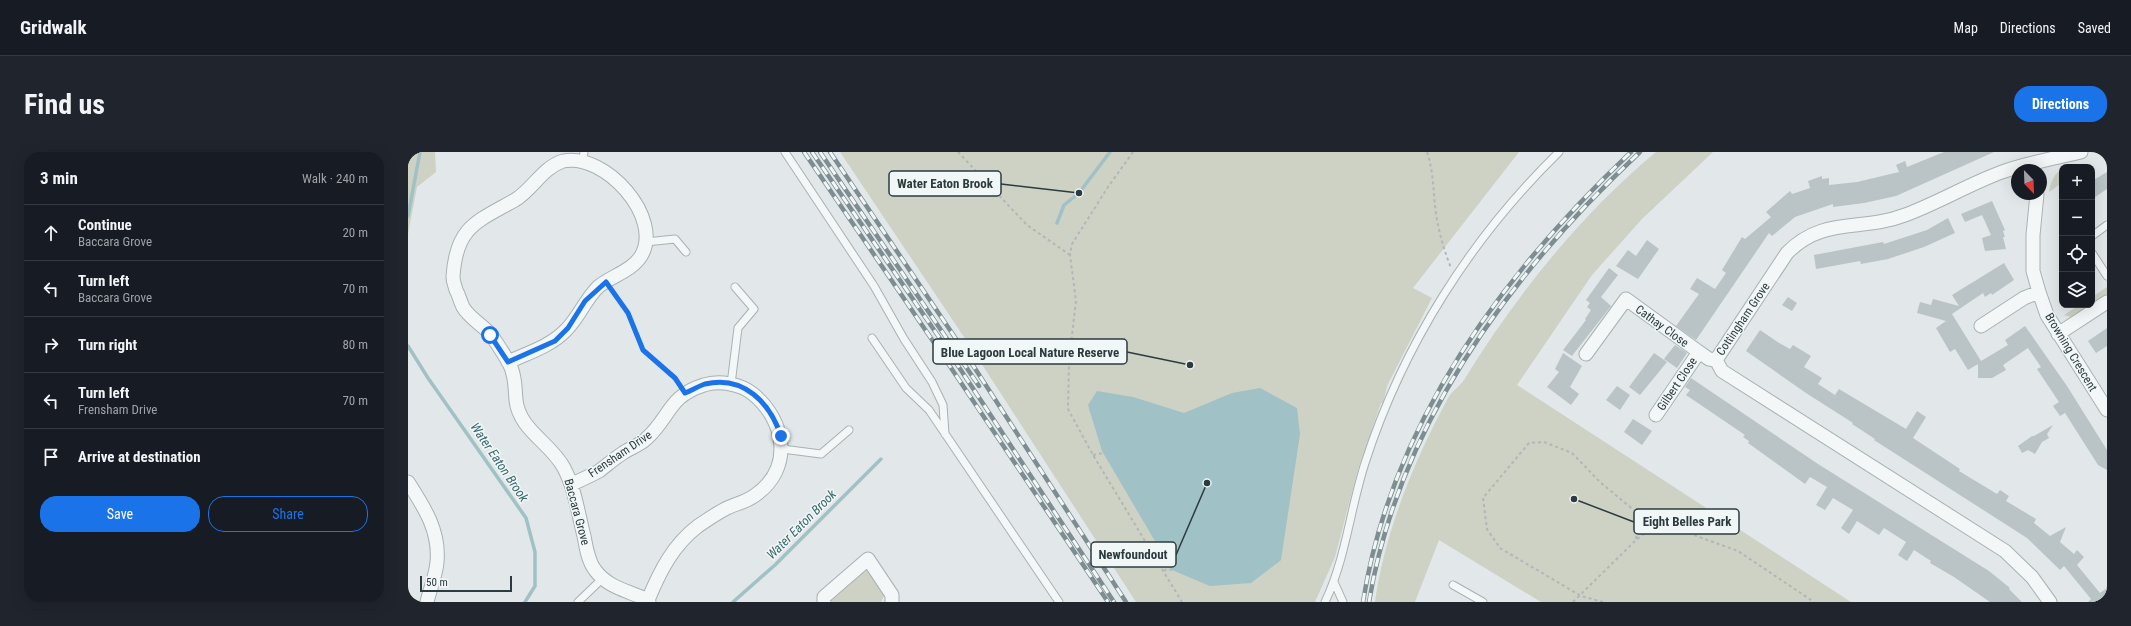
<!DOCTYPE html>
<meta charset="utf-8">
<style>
body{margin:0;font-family:"Roboto Condensed",sans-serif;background:#20242c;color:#f1f3f6}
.controls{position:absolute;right:12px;top:12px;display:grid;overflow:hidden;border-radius:8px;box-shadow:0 4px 16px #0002}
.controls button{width:36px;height:36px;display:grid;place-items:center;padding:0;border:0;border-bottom:1px solid #363941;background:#171b24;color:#f1f3f6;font:20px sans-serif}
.compass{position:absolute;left:1603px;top:12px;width:36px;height:36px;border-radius:50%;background:#171b24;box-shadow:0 4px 16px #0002;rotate:157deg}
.scale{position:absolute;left:12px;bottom:10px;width:92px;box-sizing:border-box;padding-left:4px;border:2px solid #2c3b3f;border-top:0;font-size:11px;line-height:14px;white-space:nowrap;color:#2c3b3f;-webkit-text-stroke:3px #f1f6f6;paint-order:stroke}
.stop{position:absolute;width:12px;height:12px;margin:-9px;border:3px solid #1a73e8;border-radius:50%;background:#fff}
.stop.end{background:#1a73e8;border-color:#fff;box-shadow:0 1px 4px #0008}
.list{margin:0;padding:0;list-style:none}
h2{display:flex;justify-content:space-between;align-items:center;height:52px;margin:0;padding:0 16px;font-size:17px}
h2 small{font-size:13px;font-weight:400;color:#9ea1a6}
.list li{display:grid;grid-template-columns:26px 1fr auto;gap:12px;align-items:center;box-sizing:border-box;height:56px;padding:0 16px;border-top:1px solid #363941}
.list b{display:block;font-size:15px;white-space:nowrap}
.list p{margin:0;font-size:13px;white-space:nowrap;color:#9ea1a6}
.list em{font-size:13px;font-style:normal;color:#9ea1a6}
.actions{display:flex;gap:8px;padding:12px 16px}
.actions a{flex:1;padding:9px 0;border:1px solid #1a73e8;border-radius:16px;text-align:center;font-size:14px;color:#1a73e8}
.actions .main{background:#1a73e8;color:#fff}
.icon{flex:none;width:22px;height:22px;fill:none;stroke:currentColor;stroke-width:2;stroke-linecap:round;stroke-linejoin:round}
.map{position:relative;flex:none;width:1699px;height:450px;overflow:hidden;border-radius:16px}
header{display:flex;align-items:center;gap:24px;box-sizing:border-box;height:56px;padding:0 20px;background:#171b24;border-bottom:1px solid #363941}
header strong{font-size:19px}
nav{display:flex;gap:22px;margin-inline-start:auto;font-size:14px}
.intro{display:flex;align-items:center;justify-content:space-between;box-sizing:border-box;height:96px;padding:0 24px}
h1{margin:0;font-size:28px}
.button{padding:10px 18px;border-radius:16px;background:#1a73e8;color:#fff;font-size:14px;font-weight:700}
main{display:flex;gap:24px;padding:0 24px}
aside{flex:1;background:#171b24;border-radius:16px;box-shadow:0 4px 16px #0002}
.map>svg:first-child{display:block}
.green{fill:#cdd2c4}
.water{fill:#a0c1c5}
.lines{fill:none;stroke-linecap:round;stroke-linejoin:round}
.stream{stroke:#a0c1c5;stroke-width:3.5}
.building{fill:#bac3c5}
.lane-casing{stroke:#a8b1b3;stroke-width:9}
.street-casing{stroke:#a8b1b3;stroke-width:15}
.path{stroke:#b0b7b9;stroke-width:2;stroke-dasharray:3 3;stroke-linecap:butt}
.lane{stroke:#f4f7f8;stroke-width:7}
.street{stroke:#f4f7f8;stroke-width:13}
.rail-casing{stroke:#7d8d91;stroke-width:4.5}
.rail{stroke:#f1f6f6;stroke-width:3;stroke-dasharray:9;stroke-linecap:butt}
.route{stroke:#1a73e8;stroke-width:5}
.labels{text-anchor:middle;stroke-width:3;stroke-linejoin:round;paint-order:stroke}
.street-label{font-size:12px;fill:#2c3b3f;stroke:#f1f6f6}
.water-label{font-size:13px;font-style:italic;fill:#3a686f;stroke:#f1f6f6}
.leader{fill:none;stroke:#2c3b3f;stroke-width:1.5}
.callout-dot{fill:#2c3b3f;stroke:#f1f6f6;stroke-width:1.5}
.callout{fill:#f1f6f6;stroke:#2c3b3f;stroke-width:1.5}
.callout-label{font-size:13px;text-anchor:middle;font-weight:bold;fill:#2c3b3f}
</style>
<header>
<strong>Gridwalk</strong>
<nav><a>Map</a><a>Directions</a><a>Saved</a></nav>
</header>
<div class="intro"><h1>Find us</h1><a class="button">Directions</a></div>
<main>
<aside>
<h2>3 min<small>Walk · 240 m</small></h2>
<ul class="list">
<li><svg class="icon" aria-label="ahead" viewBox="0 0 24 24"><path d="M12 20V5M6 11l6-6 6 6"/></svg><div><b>Continue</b><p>Baccara Grove</p></div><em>20 m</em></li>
<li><svg class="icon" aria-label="left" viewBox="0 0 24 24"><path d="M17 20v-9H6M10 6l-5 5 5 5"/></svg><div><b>Turn left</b><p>Baccara Grove</p></div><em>70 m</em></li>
<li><svg class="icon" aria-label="right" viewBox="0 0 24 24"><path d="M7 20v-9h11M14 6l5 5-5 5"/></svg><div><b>Turn right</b></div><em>80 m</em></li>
<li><svg class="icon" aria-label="left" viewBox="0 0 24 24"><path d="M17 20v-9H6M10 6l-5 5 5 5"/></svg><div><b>Turn left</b><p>Frensham Drive</p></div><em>70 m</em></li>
<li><svg class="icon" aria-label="arrive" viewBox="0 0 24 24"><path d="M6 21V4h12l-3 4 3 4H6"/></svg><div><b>Arrive at destination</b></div></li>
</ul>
<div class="actions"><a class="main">Save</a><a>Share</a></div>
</aside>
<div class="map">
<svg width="1699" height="450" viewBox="0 0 1699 450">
<rect width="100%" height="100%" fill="#e2e8e9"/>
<path class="green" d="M0 0H27L28 20 9 35 0 82Z
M432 0H1111L1005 136 1024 146 979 234 975 251H973L950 317 927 405 907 450H728L560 191Z
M1248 0H1305L1234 67 1184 123 1109 233 1443 450H1133L1031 388 1007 450H967C977 379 1006 309 1040 246 1044 239 1051 235 1056 228 1106 146 1173 62 1248 0Z
M1654 18V31L1641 40C1642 33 1646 20 1654 18Z
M1699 135V142L1684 151V145Z
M1671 153H1682L1663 165 1656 163Z
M452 419 463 420 477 442 473 450H420Z"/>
<path class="water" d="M852 236 889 256 892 282 873 408 843 431 802 434 764 418 694 299 680 253 689 239 725 245 776 261 824 241Z"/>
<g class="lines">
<path class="stream" d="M0 64 12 0
M649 71 656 53 671 41 702 0
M0 194 20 226 118 366 127 400V434L117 450
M325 450 367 413 473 307"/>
</g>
<path class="building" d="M1536 0H1586L1488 44 1456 51 1425 55V52L1387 65 1364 84 1361 81 1288 188 1268 174 1291 142 1282 137 1289 126 1307 137 1318 121 1314 118 1334 85 1337 87 1363 65 1358 60 1382 39 1384 42 1402 36 1400 29 1414 24V27L1421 26V33L1449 30 1491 20 1488 13 1497 9 1499 15Z
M1699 20V37L1684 47V29Z
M1584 49 1597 78 1595 79 1597 85H1595L1598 97 1577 99 1574 86 1583 83 1574 63 1557 70 1553 62Z
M1540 66 1547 81 1516 95 1480 107 1453 112 1452 109 1408 117 1406 103 1475 90 1476 92 1519 78Z
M1239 88 1251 97 1230 127 1208 114 1220 98 1228 104Z
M1596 111 1606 128 1584 143 1583 141 1577 145 1575 141 1544 162 1573 209 1600 193 1597 188 1617 174 1659 234 1699 298V318L1690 313 1657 261 1652 264 1645 254 1651 250 1629 217 1633 215 1620 196 1595 213 1598 218 1584 226H1570V212L1560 218 1547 197 1542 200 1528 176 1538 169 1509 161 1512 150 1523 153 1525 147 1551 154 1544 143Z
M1201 116 1210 123 1193 145 1203 154 1164 204 1155 198 1178 168 1177 167 1183 158 1179 155 1182 151 1178 148Z
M1380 145 1389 151 1384 159 1374 153Z
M1699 176V194L1688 201 1680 189Z
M1352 178 1371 191 1382 197 1385 193 1403 204 1396 215 1414 226 1410 232 1427 243 1431 237 1498 277 1509 259 1518 265 1505 286 1552 317 1551 319 1589 342 1592 338 1601 344 1598 349 1628 367 1626 371 1642 384 1658 375 1652 390 1666 402 1669 398 1676 405 1669 413 1692 441 1699 436V450H1680L1683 447 1656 414 1652 418 1619 386 1466 288 1467 287 1444 272 1445 271 1398 241 1338 199Z
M1267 193 1279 201 1269 216 1256 207Z
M1155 201 1174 214 1162 235 1171 242 1163 253 1139 235 1151 220 1147 217Z
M1246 201 1259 210 1232 243 1221 235Z
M1283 226 1410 312 1581 419 1602 436 1601 437 1614 450H1582L1546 425 1522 411 1523 409 1506 398 1499 409 1490 403 1498 390 1476 376 1471 383 1449 369 1441 382 1433 376 1445 358 1425 346 1417 358 1408 353 1419 335 1402 325 1397 332 1340 291 1341 289 1335 285 1337 283 1278 243 1282 238 1277 235Z
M1209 234 1222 243 1212 258 1198 248Z
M1225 267 1244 279 1234 293 1216 280Z
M1645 273 1639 282 1641 286 1634 290 1627 302 1620 298 1614 301 1610 294 1624 284H1626Z"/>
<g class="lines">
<g class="lane-casing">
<path id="lane" d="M377 0 466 134 496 187 524 230 535 253 537 282
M175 7 176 0
M1684 84 1699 73
M238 90 267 87 278 100
M1684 101 1699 124
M464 186 498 236 521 258 651 450
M323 232 330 176 346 157 327 135
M374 297 413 302 441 278
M926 430 935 450
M1045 433 1075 450
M170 450 194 427
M917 450C938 406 942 357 957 311 995 193 1063 86 1151 0"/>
</g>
<g class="street-casing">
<path id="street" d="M1629 42 1625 83V119L1631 140 1639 163 1699 258
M1573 174 1616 146 1631 140
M1650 182 1699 150
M1178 202 1218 147 1291 200 1301 207 1308 208
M100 210C120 201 143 194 158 178 171 165 177 148 190 135 203 124 224 119 233 104 256 66 197 0 155 9 134 16 125 37 107 48 68 70 48 75 45 125 45 130 47 133 48 138 51 143 52 149 55 155 61 166 75 173 83 183 89 191 95 201 100 209 107 221 107 235 108 248 111 278 143 291 156 316 167 337 170 361 176 384 178 395 180 409 187 418 200 436 221 439 240 448
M1248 263 1291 200
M0 330C16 355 32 379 29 410 28 423 22 437 19 450
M164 332C173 328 182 324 191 319 199 313 207 306 215 301 222 296 232 293 238 287 262 266 260 244 296 233 311 228 333 232 345 242 378 269 386 317 346 344 338 350 327 352 319 356 309 361 299 368 290 374 265 393 252 419 240 448L241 450
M416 450V445L460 407 484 443V450
M1642 450 1624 425 1597 399 1314 219 1308 208 1379 101C1415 64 1453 80 1497 63 1530 51 1561 32 1594 20 1620 11 1647 6 1673 0"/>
</g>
<path class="path" d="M550 0 619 73 662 103
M725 0 700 35 664 92 662 103 668 149 661 209 660 257 685 303 774 450
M1019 0C1026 20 1025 41 1028 62 1031 81 1036 98 1043 116
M205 139 220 161 235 198 271 232
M685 303 695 301
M1228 387 1233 364
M756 419 759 417 764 418
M1165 450 1228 388 1239 380 1266 377
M1195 450 1173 444 1092 396 1079 377 1075 346 1121 291 1136 290 1164 301 1192 330 1233 364 1330 399 1406 450"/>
<use href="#lane" class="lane"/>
<use href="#street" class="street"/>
<g class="rail-casing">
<path id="rail" d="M396 0 529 195 700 450
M404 0 535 191 706 450
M412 0 571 234
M422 0 546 184 718 450
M955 450C983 272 1095 121 1223 0
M961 450C991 271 1103 121 1232 0"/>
</g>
<use href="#rail" class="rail"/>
</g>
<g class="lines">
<path class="route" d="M82 183 100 210 147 189 160 176 177 149 198 130 220 161 235 198 267 226 277 241C284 238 291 234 297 232 336 223 362 251 373 284"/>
</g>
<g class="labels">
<g class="street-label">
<text transform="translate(1335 167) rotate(-56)" y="4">Cottingham Grove</text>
<text transform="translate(1254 174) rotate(36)" y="4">Cathay Close</text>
<text transform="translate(1663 200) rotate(59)" y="4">Browning Crescent</text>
<text transform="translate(1269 232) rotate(-56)" y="4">Gilbert Close</text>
<text transform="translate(212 302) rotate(-34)" y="4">Frensham Drive</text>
<text transform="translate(169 360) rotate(75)" y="4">Baccara Grove</text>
</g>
<g class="water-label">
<text transform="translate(92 310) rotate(56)" y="5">Water Eaton Brook</text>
<text transform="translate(393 372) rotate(-45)" y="5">Water Eaton Brook</text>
</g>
</g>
<path class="leader" d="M671 41L593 32M782 213L719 200M1166 347L1226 370M799 331L768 403"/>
<g class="callout-dot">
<circle cx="671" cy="41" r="4"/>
<circle cx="782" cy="213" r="4"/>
<circle cx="1166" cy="347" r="4"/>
<circle cx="799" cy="331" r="4"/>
</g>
<g class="callout">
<rect x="481" y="19" width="112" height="25" rx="4"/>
<rect x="525" y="187" width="194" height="25" rx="4"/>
<rect x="1226" y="357" width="105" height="25" rx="4"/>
<rect x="683" y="390" width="85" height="25" rx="4"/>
</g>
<g class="callout-label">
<text x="537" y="36">Water Eaton Brook</text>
<text x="622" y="205">Blue Lagoon Local Nature Reserve</text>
<text x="1279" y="374">Eight Belles Park</text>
<text x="725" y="407">Newfoundout</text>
</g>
</svg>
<div class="controls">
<button>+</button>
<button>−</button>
<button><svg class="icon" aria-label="locate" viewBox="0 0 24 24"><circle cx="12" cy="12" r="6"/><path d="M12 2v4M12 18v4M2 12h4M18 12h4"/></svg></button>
<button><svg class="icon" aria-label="layers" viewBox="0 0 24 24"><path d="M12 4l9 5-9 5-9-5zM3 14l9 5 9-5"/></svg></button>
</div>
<svg class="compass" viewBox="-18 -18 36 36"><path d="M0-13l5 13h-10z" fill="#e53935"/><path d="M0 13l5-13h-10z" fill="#9ea1a6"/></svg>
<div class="scale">50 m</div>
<div class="stop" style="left:82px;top:183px"></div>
<div class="stop end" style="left:373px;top:284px"></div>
</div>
</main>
